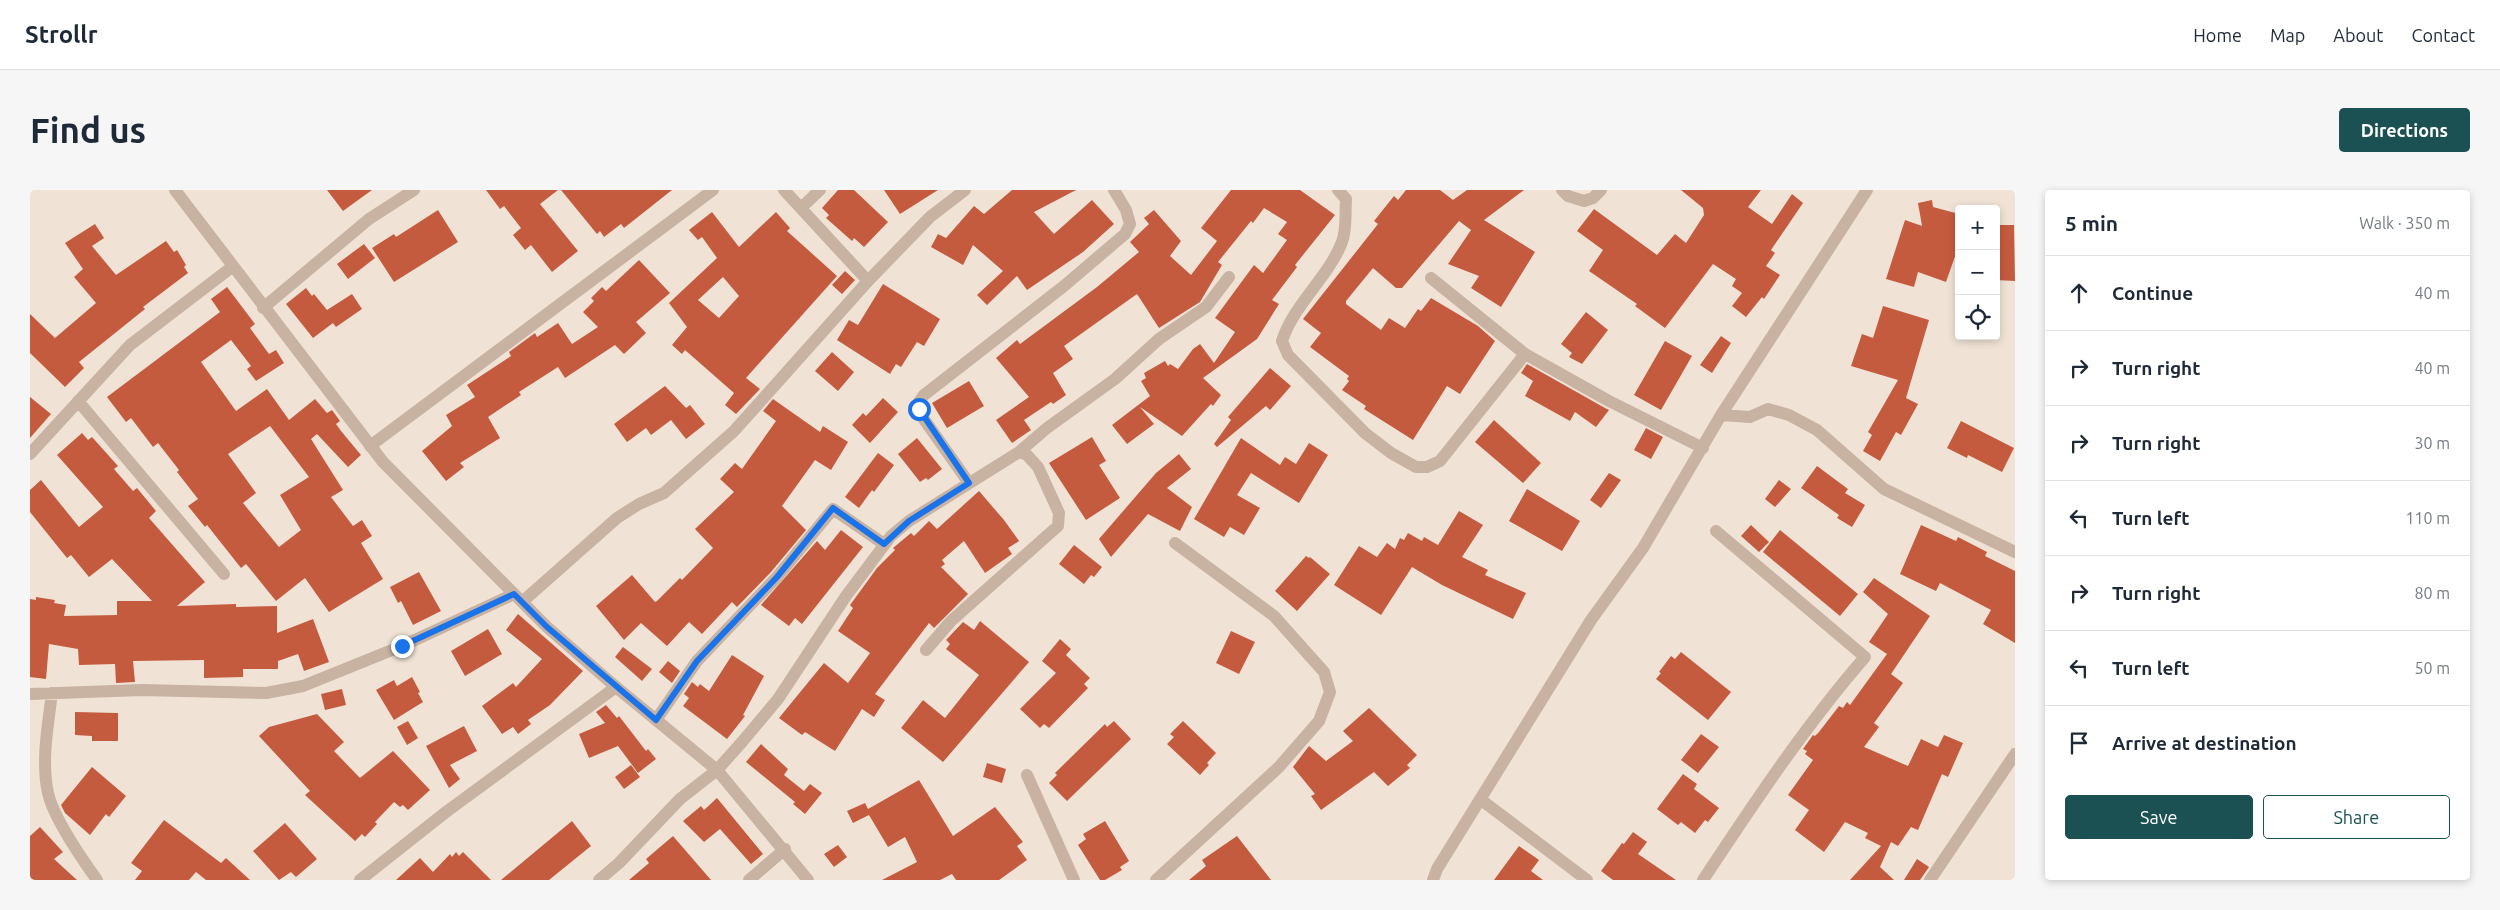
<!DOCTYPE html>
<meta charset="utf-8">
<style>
body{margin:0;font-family:Ubuntu,sans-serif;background:#f6f6f7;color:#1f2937}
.controls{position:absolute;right:15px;top:15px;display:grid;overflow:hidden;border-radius:5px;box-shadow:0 2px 8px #0003}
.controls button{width:45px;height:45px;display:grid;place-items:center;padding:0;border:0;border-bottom:1px solid #e0e1e3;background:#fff;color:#1f2937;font:25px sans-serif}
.stop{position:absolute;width:15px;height:15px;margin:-11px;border:4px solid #1a73e8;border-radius:50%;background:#fff}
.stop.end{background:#1a73e8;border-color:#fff;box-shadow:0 1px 5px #0008}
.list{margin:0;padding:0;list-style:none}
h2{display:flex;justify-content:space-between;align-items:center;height:65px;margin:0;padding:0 20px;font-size:21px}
h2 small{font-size:16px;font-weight:400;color:#747a83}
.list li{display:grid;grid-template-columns:32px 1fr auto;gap:15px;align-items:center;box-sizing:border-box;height:75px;padding:0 20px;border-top:1px solid #e0e1e3}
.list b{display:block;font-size:19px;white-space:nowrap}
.list em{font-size:16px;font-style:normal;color:#747a83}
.actions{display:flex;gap:10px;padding:15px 20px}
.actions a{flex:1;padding:11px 0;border:1px solid #1b5153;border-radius:5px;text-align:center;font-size:18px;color:#1b5153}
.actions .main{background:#1b5153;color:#fff}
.icon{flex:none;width:28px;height:28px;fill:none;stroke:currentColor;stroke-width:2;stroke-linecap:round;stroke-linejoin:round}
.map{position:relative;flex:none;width:1985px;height:690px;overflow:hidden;border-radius:5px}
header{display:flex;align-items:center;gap:30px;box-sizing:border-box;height:70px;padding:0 25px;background:#fff;border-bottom:1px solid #e0e1e3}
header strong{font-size:24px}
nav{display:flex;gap:28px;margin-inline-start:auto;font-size:18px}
.intro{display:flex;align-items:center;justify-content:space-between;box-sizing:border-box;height:120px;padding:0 30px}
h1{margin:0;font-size:35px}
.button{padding:12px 22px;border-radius:5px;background:#1b5153;color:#fff;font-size:18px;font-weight:700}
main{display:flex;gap:30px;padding:0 30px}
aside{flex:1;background:#fff;border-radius:5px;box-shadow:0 2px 8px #0003}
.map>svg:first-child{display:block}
.building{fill:#c55b3e;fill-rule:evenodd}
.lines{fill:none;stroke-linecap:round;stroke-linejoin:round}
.minor{stroke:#c8b2a2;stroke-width:12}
.tertiary{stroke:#c8b2a2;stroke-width:12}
.route{stroke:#1a73e8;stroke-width:6}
</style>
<header>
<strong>Strollr</strong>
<nav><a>Home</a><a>Map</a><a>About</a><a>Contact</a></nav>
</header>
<div class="intro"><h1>Find us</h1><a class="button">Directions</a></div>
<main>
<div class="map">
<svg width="1985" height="690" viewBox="0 0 1985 690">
<rect width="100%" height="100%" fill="#f0e3d6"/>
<path class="building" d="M297 0H342L313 21Z
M456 0H528L510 14 548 61 522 82 501 55 495 60 483 45 491 38 474 16 470 19Z
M531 0H642L594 38 591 34 574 47 570 41 567 44Z
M808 0H824L858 32 834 57 824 48 822 51 796 28 799 25 792 18Z
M854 0H908L870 24Z
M982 0H1046L1004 22 1024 44 1062 10 1084 34 1053 62 997 100 987 86 957 115 947 105 973 81 943 55 933 75 901 57 908 44 916 48 944 16 954 24Z
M1201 0H1270L1305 25 1265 75 1267 77 1242 110 1249 114 1227 149 1173 188 1191 205 1183 216 1181 214 1152 246 1110 217 1124 234 1097 254 1082 235 1120 206 1111 191 1116 188 1114 183 1135 171 1138 176 1140 174 1148 179 1163 159 1170 154 1184 173 1205 142 1185 128 1224 75 1233 83 1257 50 1248 44 1257 32 1234 18 1223 33 1221 31 1188 72 1192 75 1170 112 1129 138 1107 104 1034 156 1043 169 1023 183 1036 205 1023 214 1021 212 994 230 1001 240 982 253 966 230 999 207 966 168 987 150 990 154 1067 97 1109 62 1100 52 1119 34 1114 28 1124 20 1151 51 1140 66 1161 85 1187 51 1171 38Z
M1376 0H1410L1423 10 1437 0H1494L1454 30 1505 62 1471 117 1441 98 1449 86 1418 74 1441 40 1429 31 1372 98H1366L1343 78 1316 111V114L1351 140 1359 128 1375 138 1388 119 1391 121 1401 108 1448 136 1465 151 1430 204 1417 196 1383 250 1334 219 1336 216 1312 200 1319 191 1317 189 1319 186 1280 157 1291 143 1273 129 1348 34 1344 31 1364 6 1368 10Z
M1651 0H1731L1718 17 1742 34 1762 4 1773 13 1741 60 1745 63 1736 76 1750 85 1734 109 1732 107 1716 127 1702 116 1712 103 1702 96 1706 89 1683 74 1635 138 1605 116 1607 114 1559 81 1573 60 1547 41 1564 19 1627 65 1645 44 1656 53 1674 25 1673 18Z
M1902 10 1903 17 1929 24V55L1916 92 1888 82 1884 97 1856 89 1875 30 1892 36 1888 13Z
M408 20 428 52 364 92 342 58 364 44 366 47Z
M682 22 709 57 746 22 760 38 757 41 807 86 716 188 730 199 706 224 695 215 704 203 655 160 652 164 642 155 657 137 639 113 687 68 672 47 668 50 659 40ZM693 87 709 106 689 128 668 110Z
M65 34 74 48 62 56 86 85 136 51 144 62 147 60 156 75 154 77 158 83 113 117 115 119 49 172 54 178 35 197 0 163V124L25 148 66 113 44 87 53 79 35 53Z
M1966 35H1984L1985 91 1966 90Z
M334 54 345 68 318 89 307 74Z
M609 70 640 103 606 132 616 143 594 164 585 155 535 188 528 177 489 202 491 205 458 227 470 248 430 273 434 277 416 291 392 261 422 236 416 225 445 207 437 195 481 166 479 162 505 143 507 147 528 133 542 154 568 137 553 122 564 111 561 108 572 97 576 101Z
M815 81 825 90 812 104 802 95Z
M853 94 910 129 894 156 887 152 871 177 866 174 860 184 807 150 819 130 828 135Z
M197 97 225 134 220 138 239 164 246 160 254 173 226 191 217 179 221 176 201 150 171 172 206 221 237 199 259 230 285 209 297 223 302 220 310 231 306 234 311 241 331 265 318 277 287 244 281 249 313 300 301 307 323 336 332 330 342 346 331 353 353 389 299 422 275 388 246 411 216 374 211 378 177 335 175 337 158 316 168 309 147 282 149 280 128 253 123 257 101 228 96 232 77 207 190 122 181 109ZM240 236 279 287 250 305 271 340 249 357 213 313 226 303 198 264Z
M276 98 282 106 284 104 297 120 322 104 332 119 306 137 303 133 283 148 256 114Z
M1853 116 1899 130 1876 208 1888 214 1871 245 1866 242 1850 271 1833 261 1842 245 1838 242 1868 190 1821 176 1832 144 1843 148Z
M1556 122 1578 140 1552 174 1539 167 1542 163 1531 154Z
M1691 146 1701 153 1682 183 1670 175Z
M1635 151 1662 166 1631 220 1604 205Z
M802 162 824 182 808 201 785 181Z
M1497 174 1575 218 1579 220 1566 237 1545 222 1540 231 1495 206 1503 191 1491 183Z
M1240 178 1261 196 1240 220 1236 216 1187 257 1184 254 1201 230 1198 227Z
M939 191 954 216 917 238 902 213Z
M635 196 656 218 660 215 675 234 656 249 641 230 621 245 616 238 597 252 584 234Z
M0 207 21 224 0 248Z
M853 208 868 222 840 253 822 235 833 223 836 226Z
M743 209 790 242 793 236 818 252 801 280 785 270 752 316 776 340 741 382 707 417 702 412 672 444 659 432 637 456 611 433 594 450 566 416 602 385 625 412 627 411 650 388 652 390 683 358 665 339 704 302 690 289 705 273 712 279 746 231 733 221Z
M1464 230 1511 273 1493 293 1445 252Z
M1931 231 1984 258 1972 282 1938 265 1937 268 1917 258Z
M1616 238 1633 247 1621 269 1604 260Z
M52 243 58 250 62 247 88 276 84 279 103 301 107 298 126 321 119 328 175 392 147 416 206 414V417L247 416V443L283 429 299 472 274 481 268 464 248 471V479H213V487L174 488V470L103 471 105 492 86 493 85 474 49 475 48 459 19 454 16 489 0 487V409L6 410V407L25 410 24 413 36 415 34 426 87 425V411H122L82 369 59 387 41 365 37 368 0 322V300L11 290 49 337 73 317 27 265Z
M1062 247 1076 271 1069 275 1090 308 1056 330 1019 273Z
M887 248 912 279 898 290 896 288 890 292 868 264Z
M1211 248 1250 275 1255 267 1266 274 1279 253 1298 265 1269 313 1221 283 1207 305 1230 318 1214 345 1200 337 1194 347 1164 329Z
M848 263 864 275 844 302 842 300 829 318 815 307Z
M1149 264 1161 279 1137 298 1162 317 1150 341 1118 324 1081 367 1069 349 1126 283Z
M1787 276 1818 299 1815 303 1835 315 1822 337 1807 328 1809 325 1771 298Z
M1579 283 1591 290 1571 318 1560 310Z
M1749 290 1761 299 1745 317 1735 309Z
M1497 299 1550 331 1532 361 1479 331Z
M949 301 974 330 989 351 978 358 982 364 955 383 934 351 912 370 915 374 911 377 938 404 904 438 899 433 845 504 855 510 844 527 832 519 805 561 775 542 772 545 749 528 794 473 818 493 840 463 808 441 823 418 820 415 823 411 847 378 865 360 863 358 881 343 884 346 899 331 907 339Z
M1429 321 1453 335 1432 367 1458 380 1455 385 1496 403 1483 429 1412 395 1382 377 1351 425 1304 395 1329 356 1347 367 1357 353 1365 359 1370 348 1374 350 1378 343 1392 351 1394 347 1408 355Z
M1721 335 1739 352 1729 362 1711 346Z
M1891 335 1926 351 1928 347 1957 362 1955 366 1985 381V453L1953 434 1961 420 1910 393 1906 401 1870 384Z
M811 340 833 357 772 434 765 428 759 436 731 415 787 351 795 360Z
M1750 340 1828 404 1810 426 1733 362Z
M1044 355 1072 377 1064 387 1061 385 1054 394 1029 374Z
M1276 366 1279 368 1280 367 1300 384 1267 421 1245 401Z
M389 382 411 421 383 435 371 411 368 413 360 397Z
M1844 388 1900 426 1861 484 1873 493 1844 533 1849 537 1834 557 1878 576 1891 549 1908 557 1914 545 1933 553 1918 587 1912 584 1888 640 1881 637 1868 656 1861 652 1850 677 1864 690H1820L1851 656 1835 648 1838 643 1815 632 1794 662 1765 640 1779 620 1758 605 1783 570 1775 564 1777 561 1773 559 1783 545 1785 546 1789 542 1809 516 1813 518 1817 512 1820 515 1857 464 1839 452 1858 424 1833 402Z
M488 424 553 481 520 515 498 530 501 534 488 544 483 537 472 544 452 516 483 493 486 497 512 469 476 440Z
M950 431 999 472 913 572 871 538 893 510 915 528 949 485 916 459 920 454 916 450 933 432 944 440Z
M458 439 472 464 435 486 421 461Z
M1201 441 1225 452 1209 484 1186 473Z
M1030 449 1041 459 1036 465 1060 488 1054 494 1058 498 1019 538 1014 534 1010 538 990 519 1026 483 1012 471Z
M593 457 622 479 612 491 585 467Z
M1651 462 1701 502 1678 530 1626 489 1631 483 1629 482 1641 466 1645 469Z
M702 465 734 486 713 525 715 526 697 549 653 516 659 508 654 504 662 492 668 497 670 494 679 501Z
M638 471 650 481 642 493 629 482Z
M382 487 390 502 388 503 393 512 364 530 346 500 364 490 367 496Z
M312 499 316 515 295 520 291 504Z
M576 515 587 528 589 526 616 561 618 559 626 569 608 583 588 556 559 568 549 544 575 533 566 522Z
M1339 518 1387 565 1377 575 1380 578 1358 596 1344 582 1291 620 1281 606 1285 604 1263 577 1279 556 1296 571 1323 551 1313 541Z
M45 522 88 523V551H62V546L45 545Z
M287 524 314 552 304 561 330 588 363 561 400 600 378 620 373 615 370 617 364 612 345 632 347 634 335 647 332 644 325 651 275 605 280 601 229 546 239 537Z
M378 531 388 548 377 555 367 537Z
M1084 531 1101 549 1037 611 1019 593 1027 585 1025 583 1075 534 1077 537Z
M1153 531 1186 563 1177 573 1179 575 1170 585 1137 554 1144 547 1140 544Z
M434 536 447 561 420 575 430 589 419 598 396 556Z
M1671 544 1689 557 1668 583 1651 570Z
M731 554 758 579 754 585 774 601 780 594 792 603 775 624 763 614 765 612 716 572Z
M957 573 976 579 972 593 953 587Z
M601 575 610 587 594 599 585 587Z
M62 577 96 606 79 627 76 624 60 645 35 623 31 615Z
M1653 584 1667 594 1664 599 1689 618 1678 632 1675 630 1665 643 1651 632 1648 635 1627 619Z
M889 590 923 646 965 617 993 652 987 656 997 670 969 690H926L922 684 910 690H852L887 672 875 647 858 657 839 625 823 633 817 621 835 613 838 619Z
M687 608 733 664 721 674 690 639 674 652 653 631 671 616 674 620Z
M134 630 191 673 196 668 220 690H176L166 682 159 690H105L112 681 101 673Z
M542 631 561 656 519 690H471Z
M1075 631 1099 671 1090 677 1092 680 1075 690H1070L1048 655 1056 649 1053 644Z
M255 633 287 669 266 687 261 682 249 690 223 661Z
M10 637 33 662 24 669 47 690H0V646Z
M1603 642 1617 652 1608 664 1646 690H1583L1571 681 1592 653 1594 654Z
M643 646 681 690H599L619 673 616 669Z
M1207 646 1241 690H1159L1176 676 1172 670Z
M808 655 817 667 804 677 794 664Z
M1489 656 1509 670 1501 681 1513 690H1464Z
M426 662 429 666 433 662 461 690H366L390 668 403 682 420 664 422 667Z
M1887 669 1899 677 1890 690H1874Z"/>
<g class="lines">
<path class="minor" d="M754 0 838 91
M1308 0 1316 9C1315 22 1317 40 1312 52 1298 88 1264 114 1252 151L1258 165 1335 243 1361 263 1386 277H1397L1410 271 1495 164
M1532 0 1538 6 1554 11 1563 8 1571 0
M771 18 790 0
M1401 88 1495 164 1579 211 1673 258
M233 118 339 29 384 0
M48 211 194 384
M1691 225 1720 227 1738 219 1759 225 1787 240 1854 299 1985 362
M340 256 683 0
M0 264 100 155 202 77
M939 293 891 225 889 212 894 205 1034 96 1095 44 1100 34 1096 20 1084 0
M492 412 587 328 609 314 634 303 704 241 838 91 900 27 935 0
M896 460 921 431 1028 336 1029 323 1008 277 997 265 989 262
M22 503C18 535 11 572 18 603 23 627 52 669 67 690
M0 504 112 500 236 503 273 496 372 456 484 404
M626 530 667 471 747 387 803 319 854 354
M997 585 1044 690
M1450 609 1557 690
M330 690 416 622 586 497
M569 690 589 673 650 609 687 580 712 552 748 509 816 406 861 346 879 331 989 262 1017 238 1085 189 1129 149 1176 117 1199 87
M719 690 755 659
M1126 690 1249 577 1289 531 1300 502 1294 482 1244 426 1145 353
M1403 690 1407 679 1561 430 1613 358 1691 225 1837 0
M1673 690C1724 613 1775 536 1835 467L1686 341
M1900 690 1985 564"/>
<path class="tertiary" d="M145 0 353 272 517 437 586 497 687 580 778 690"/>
</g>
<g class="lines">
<path class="route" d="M372 456 484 404 517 437 626 530 667 471 747 387 803 318 854 354 879 331 939 293 889 219"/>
</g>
</svg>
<div class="controls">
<button>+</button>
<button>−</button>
<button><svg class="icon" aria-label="locate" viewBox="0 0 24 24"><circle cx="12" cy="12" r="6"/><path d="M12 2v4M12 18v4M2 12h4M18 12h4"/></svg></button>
</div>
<div class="stop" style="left:889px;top:219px"></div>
<div class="stop end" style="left:372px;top:456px"></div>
</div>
<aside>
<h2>5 min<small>Walk · 350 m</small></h2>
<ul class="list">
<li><svg class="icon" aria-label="ahead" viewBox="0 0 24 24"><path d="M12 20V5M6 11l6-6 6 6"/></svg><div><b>Continue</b></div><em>40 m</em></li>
<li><svg class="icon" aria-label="right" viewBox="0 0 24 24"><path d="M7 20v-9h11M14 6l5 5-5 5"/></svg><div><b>Turn right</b></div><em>40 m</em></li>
<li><svg class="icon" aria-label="right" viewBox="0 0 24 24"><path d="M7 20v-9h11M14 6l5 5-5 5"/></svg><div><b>Turn right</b></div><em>30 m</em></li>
<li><svg class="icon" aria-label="left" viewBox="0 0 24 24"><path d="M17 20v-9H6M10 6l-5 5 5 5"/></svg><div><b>Turn left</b></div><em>110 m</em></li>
<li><svg class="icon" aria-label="right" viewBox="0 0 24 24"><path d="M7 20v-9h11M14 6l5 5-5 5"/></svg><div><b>Turn right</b></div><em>80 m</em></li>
<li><svg class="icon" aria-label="left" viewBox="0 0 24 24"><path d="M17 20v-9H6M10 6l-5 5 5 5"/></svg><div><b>Turn left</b></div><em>50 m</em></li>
<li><svg class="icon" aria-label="arrive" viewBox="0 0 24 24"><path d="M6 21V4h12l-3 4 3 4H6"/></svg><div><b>Arrive at destination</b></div></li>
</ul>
<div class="actions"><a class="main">Save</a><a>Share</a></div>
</aside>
</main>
